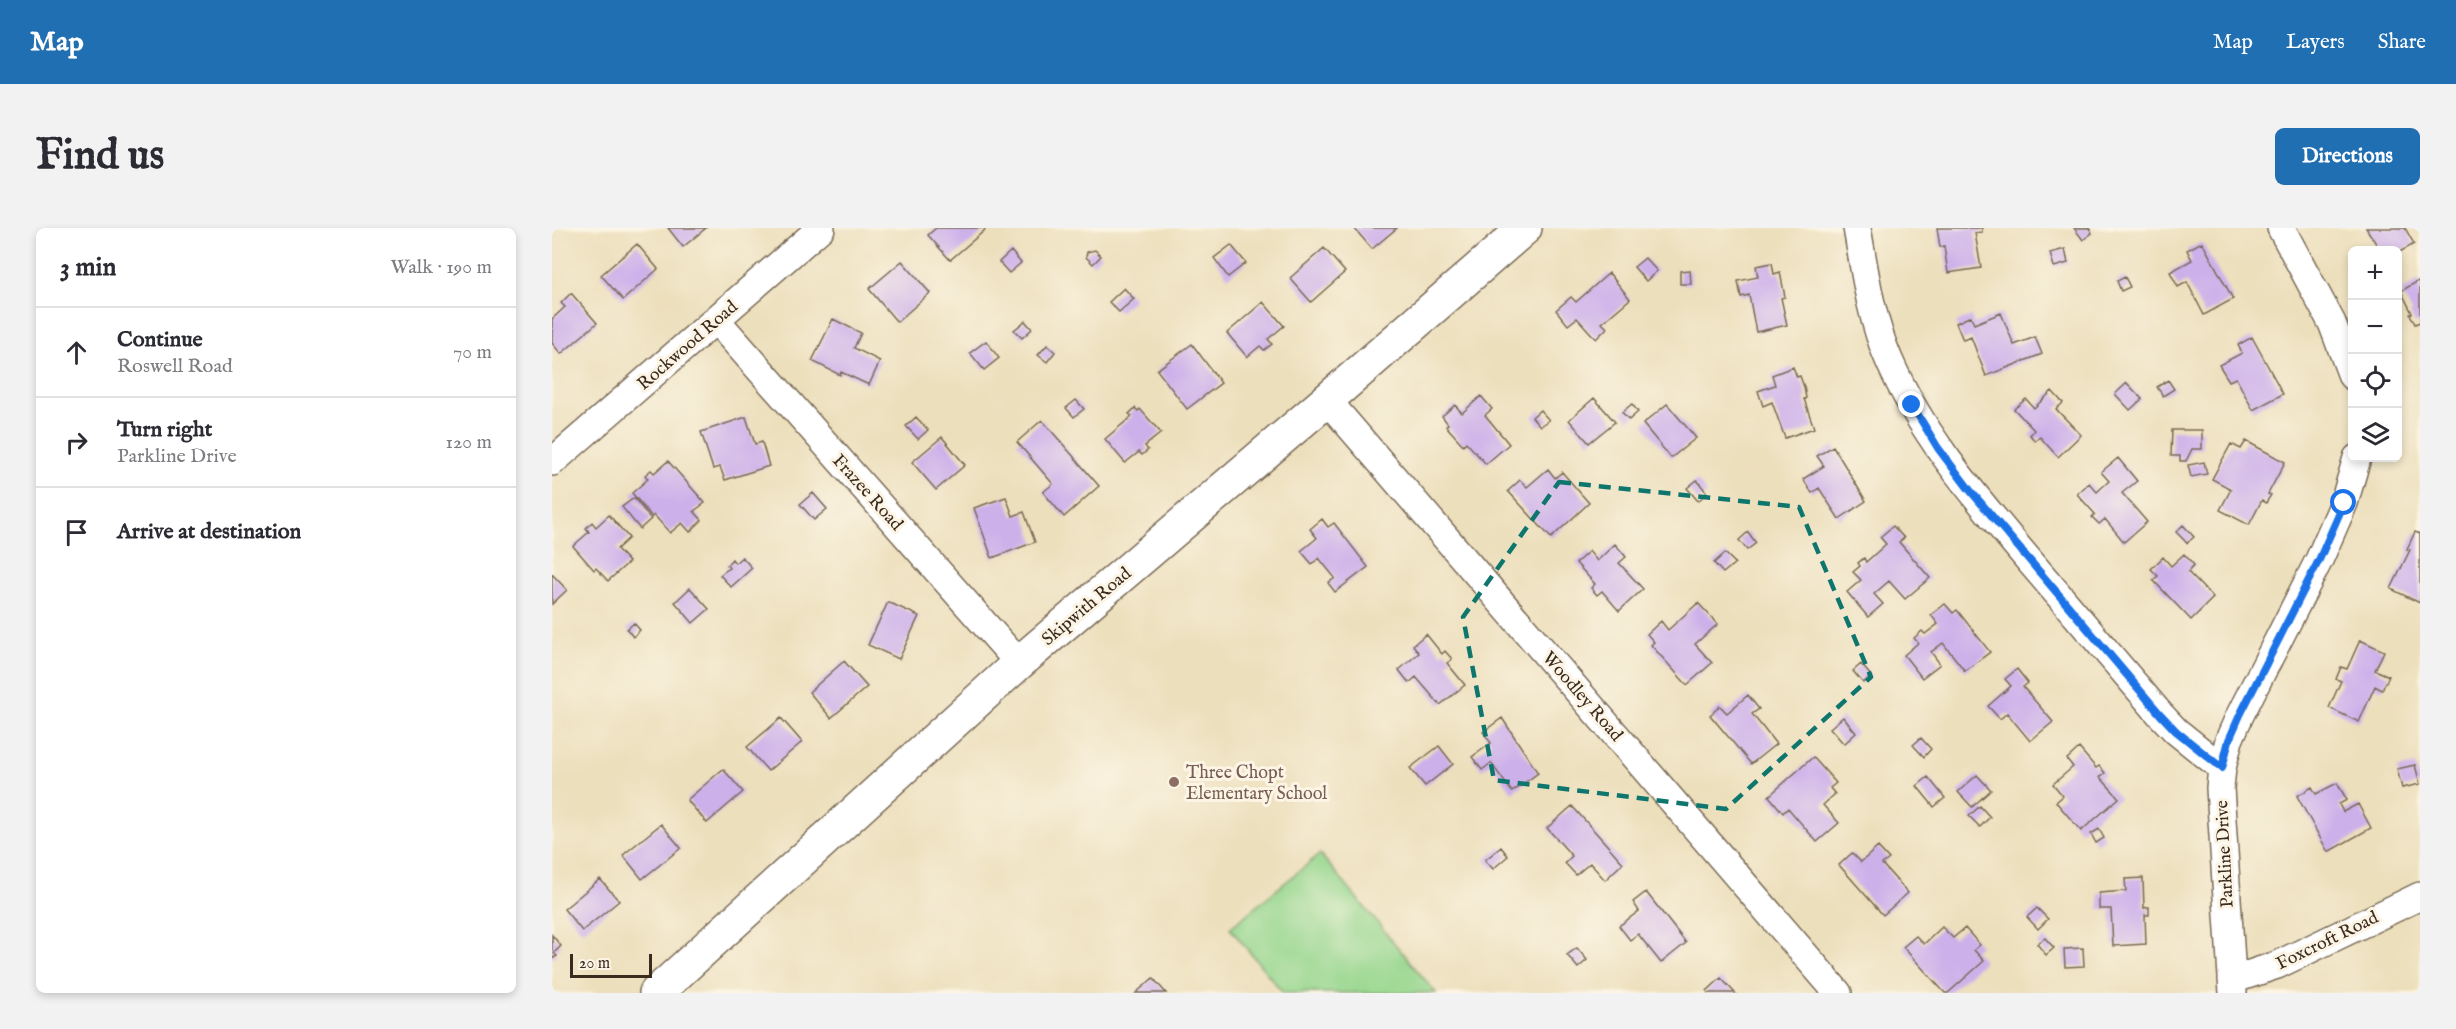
<!DOCTYPE html>
<meta charset="utf-8">
<style>
body{margin:0;font-family:"IM FELL English",serif;background:#f2f2f3;color:#2b2b33}
.controls{position:absolute;right:18px;top:18px;display:grid;overflow:hidden;border-radius:9px;box-shadow:0 3px 9px #0003}
.controls button{width:54px;height:54px;display:grid;place-items:center;padding:0;border:0;border-bottom:2px solid #e1e1e2;background:#fff;color:#2b2b33;font:30px sans-serif}
.scale{position:absolute;left:18px;bottom:15px;width:82px;box-sizing:border-box;padding-left:6px;border:3px solid #3b2a1e;border-top:0;font-size:16px;line-height:21px;white-space:nowrap;color:#3b2a1e;-webkit-text-stroke:4px #fcf5e5;paint-order:stroke}
.stop{position:absolute;width:18px;height:18px;margin:-14px;border:4px solid #1a73e8;border-radius:50%;background:#fff}
.stop.end{background:#1a73e8;border-color:#fff;box-shadow:0 2px 6px #0008}
.list{margin:0;padding:0;list-style:none}
h2{display:flex;justify-content:space-between;align-items:center;height:78px;margin:0;padding:0 24px;font-size:26px}
h2 small{font-size:20px;font-weight:400;color:#7c7c81}
.list li{display:grid;grid-template-columns:39px 1fr auto;gap:18px;align-items:center;box-sizing:border-box;height:90px;padding:0 24px;border-top:2px solid #e1e1e2}
.list b{display:block;font-size:22px;white-space:nowrap}
.list p{margin:0;font-size:20px;white-space:nowrap;color:#7c7c81}
.list em{font-size:20px;font-style:normal;color:#7c7c81}
.icon{flex:none;width:33px;height:33px;fill:none;stroke:currentColor;stroke-width:2;stroke-linecap:round;stroke-linejoin:round}
.map{position:relative;flex:none;width:1868px;height:765px;overflow:hidden;border-radius:9px}
header{display:flex;align-items:center;gap:36px;box-sizing:border-box;height:84px;padding:0 30px;background:#1f6fb2;color:#fff}
header strong{font-size:28px}
nav{display:flex;gap:33px;margin-inline-start:auto;font-size:21px}
.intro{display:flex;align-items:center;justify-content:space-between;box-sizing:border-box;height:144px;padding:0 36px}
h1{margin:0;font-size:42px}
.button{padding:15px 27px;border-radius:9px;background:#1f6fb2;color:#fff;font-size:21px;font-weight:700}
main{display:flex;gap:36px;padding:0 36px}
aside{flex:1;background:#fff;border-radius:9px;box-shadow:0 3px 9px #0003}
.map>svg:first-child{display:block}
.green{fill:#95d68d;stroke:#688056;stroke-width:1.5}
.building{fill:#ccb0ea}
.lines{fill:none;stroke-linecap:round;stroke-linejoin:round}
.street-casing{stroke:#796955;stroke-width:30}
.secondary-casing{stroke:#796955;stroke-width:36}
.street{stroke:#fff;stroke-width:27}
.secondary{stroke:#fff;stroke-width:33}
.route{stroke:#1a73e8;stroke-width:8}
.marked{fill:none;stroke:#0f766e;stroke-width:4.5;stroke-dasharray:12 8;stroke-linejoin:round}
.education-dot{fill:#8d6e63;stroke:#fcf5e5;stroke-width:2}
.labels{text-anchor:middle;stroke-width:6;stroke-linejoin:round;paint-order:stroke}
.street-label{font-size:18px;fill:#3b2a1e;stroke:#fcf5e5}
.education-label{font-size:18px;fill:#785e54;stroke:#fcf5e5;text-anchor:start}
</style>
<header>
<strong>Map</strong>
<nav><a>Map</a><a>Layers</a><a>Share</a></nav>
</header>
<div class="intro"><h1>Find us</h1><a class="button">Directions</a></div>
<main>
<aside>
<h2>3 min<small>Walk · 190 m</small></h2>
<ul class="list">
<li><svg class="icon" aria-label="ahead" viewBox="0 0 24 24"><path d="M12 20V5M6 11l6-6 6 6"/></svg><div><b>Continue</b><p>Roswell Road</p></div><em>70 m</em></li>
<li><svg class="icon" aria-label="right" viewBox="0 0 24 24"><path d="M7 20v-9h11M14 6l5 5-5 5"/></svg><div><b>Turn right</b><p>Parkline Drive</p></div><em>120 m</em></li>
<li><svg class="icon" aria-label="arrive" viewBox="0 0 24 24"><path d="M6 21V4h12l-3 4 3 4H6"/></svg><div><b>Arrive at destination</b></div></li>
</ul>
</aside>
<div class="map">
<svg width="1868" height="765" viewBox="0 0 1868 765">
<rect width="100%" height="100%" fill="#fcf5e5"/>
<filter id="ink" filterUnits="userSpaceOnUse"><feTurbulence type="fractalNoise" baseFrequency=".0167" numOctaves="2"/><feDisplacementMap in="SourceGraphic" scale="12" xChannelSelector="R" yChannelSelector="G"/><feConvolveMatrix kernelMatrix="1 2 1 2 8 2 1 2 1" color-interpolation-filters="sRGB"/></filter>
<filter id="wash" filterUnits="userSpaceOnUse"><feTurbulence type="fractalNoise" baseFrequency=".008" numOctaves="4" result="noise"/><feDisplacementMap in="SourceGraphic" scale="24" xChannelSelector="R" yChannelSelector="G"/><feGaussianBlur stdDeviation="1.35" result="paint"/><feColorMatrix in="noise" values="0 0 0 0 0 0 0 0 0 0 0 0 0 0 0 0 0 1.4 0 .05"/><feComposite in="paint" operator="in"/></filter>
<g filter="url(#wash)">
<rect width="100%" height="100%" fill="#ecdfbc"/>
<path class="green" d="M768 626 884 765H731L678 700Z"/>
<g id="blocks">
<path class="building" d="M116 0H154L131 19Z
M384 0H432L433 2 398 32 376 7Z
M802 0H845L820 21Z
M1385 0H1430V4L1423 5 1429 40 1396 45 1392 18 1388 19Z
M1522 0H1537L1540 5 1531 12Z
M1814 0H1853L1862 16 1846 25V22H1828Z
M1650 14 1681 71 1652 87 1635 54 1626 59 1618 44 1640 32 1635 22Z
M85 16 106 41 71 72 49 47Z
M679 17 694 35 676 49 662 30Z
M772 20 793 44 759 74 738 50Z
M1513 21 1516 35 1502 39 1498 25Z
M543 22 549 28 541 36 534 29 535 24Z
M459 23 469 35 457 45 447 34Z
M1093 30 1105 43 1094 53 1082 39Z
M350 33 378 65 345 94 317 61Z
M1220 35 1222 46 1228 44 1233 69 1229 70 1235 97 1204 104 1197 67 1189 69 1186 53 1206 49 1204 38Z
M1138 42 1139 56H1128V43Z
M1057 45 1078 71 1050 95 1055 100 1044 111 1025 90 1016 97 1004 82 1019 69 1024 74Z
M1573 49 1578 59 1569 63 1565 53Z
M1868 52V94L1863 96 1858 86 1860 85 1849 63Z
M572 60 582 71 567 84 557 74Z
M19 65 45 95 9 126 0 115V91L13 79 9 75Z
M711 74 732 98 716 111 720 116 712 122 708 118 695 129 675 105Z
M1449 85 1462 117 1483 109 1490 126 1434 148 1419 109 1411 112 1404 95 1419 88 1422 96Z
M281 91 309 105 302 120 328 133 317 157 289 144 288 147 260 133Z
M473 93 480 101 470 110 462 102Z
M1700 109 1731 166 1701 182 1684 150 1677 153 1667 137 1690 125 1686 117Z
M434 113 447 130 432 142 418 125Z
M640 116 669 155 635 181 605 142Z
M495 117 503 124 495 134 486 127Z
M1241 139 1245 149 1248 148 1252 159 1254 170 1252 171 1262 200 1233 210 1220 174 1211 178 1206 163 1223 157 1220 147Z
M1616 152 1622 161 1611 168 1605 159Z
M1575 155 1590 171 1578 182 1563 166Z
M1500 163 1511 175 1504 181 1529 207 1506 229 1488 209 1483 213 1478 207 1482 202 1462 181 1474 171 1482 180Z
M929 168 940 181 933 187 957 216 934 236 914 214 911 217 894 198 896 196 890 188 903 177 910 185Z
M1042 170 1063 194 1037 215 1017 192Z
M524 172 532 181 522 189 514 180Z
M1080 176 1086 184 1077 192 1070 184Z
M1115 176 1144 210 1119 230 1091 196Z
M583 180 586 183 588 181 609 205 593 218 596 222 590 227 587 224 573 235 553 211 580 188 577 186Z
M988 182 997 192 988 198 980 189Z
M194 189 203 216 210 214 217 238 173 252 168 239 161 241 149 204Z
M364 189 376 202 366 211 354 198Z
M490 192 547 258 512 289 491 264 501 256 465 214Z
M1620 202H1650V221H1640L1634 233H1628V228H1619Z
M390 209 413 237 384 262 360 234Z
M1694 213 1733 234 1716 266 1719 267 1714 275 1710 272 1697 297 1668 282 1679 261 1660 251 1679 216 1689 221Z
M1281 218 1314 273 1287 291 1267 260 1260 265 1251 251 1272 238 1265 228Z
M1566 230 1585 253 1570 265 1595 294 1572 314 1553 291 1547 296 1540 289 1543 286 1525 266 1537 255 1545 264 1557 253 1549 244Z
M116 233 153 275 142 283 150 292 138 304 130 295 118 305 102 287 100 289 80 265 96 251 93 247 99 242 102 245Z
M1652 234 1655 246 1639 249 1636 237Z
M996 241 1003 250 1010 244 1037 275 999 310 956 263 968 252 975 259Z
M1145 252 1155 265 1146 273 1135 260Z
M261 265 275 281 262 292 248 276Z
M454 269 461 288 472 284 483 314 440 330 422 280Z
M82 270 99 291 88 301 70 279Z
M57 287 77 310 65 321 77 334 56 353 44 340 42 342 21 318 37 304 34 300 40 294 44 299Z
M770 291 776 299 782 295 816 339 783 364 776 355 783 350 767 330 760 336 749 323 765 310 758 301Z
M1631 297 1642 309 1635 315 1624 304Z
M1341 298 1352 310 1347 314 1378 350 1353 371 1337 353 1322 366 1331 376 1316 389 1295 364 1309 352 1301 344 1308 338 1306 335 1312 330 1314 334 1334 316 1328 309Z
M1196 304 1204 315 1195 322 1187 312Z
M1863 304 1868 306V375L1839 361 1858 322 1855 321Z
M1063 316 1074 329 1067 335 1091 361 1067 383 1050 363 1045 367 1039 360 1043 356 1024 335 1037 323 1045 333Z
M1173 325 1183 335 1171 345 1162 335Z
M1632 326 1642 337 1636 344 1661 370 1639 392 1601 352 1606 348 1599 341 1611 329 1619 338Z
M190 329 200 340 179 359 168 347 177 340 175 337 180 331 183 335Z
M0 346 15 362 0 376Z
M138 360 157 381 141 395 123 374Z
M336 374 367 388 347 431 316 417Z
M1146 375 1166 396 1143 416 1160 435 1135 457 1099 417 1102 414 1095 406 1109 393 1116 402Z
M1393 376 1401 385 1405 382 1438 424 1413 443 1391 415 1379 424 1388 436 1370 450 1352 427 1366 415 1362 410 1370 403 1373 406 1386 396 1379 387Z
M82 395 88 402 81 409 75 401Z
M874 406 890 426 893 423 900 431 895 435 913 457 888 477 864 449 857 455 847 442 867 425 861 417Z
M1808 412 1832 423 1823 442 1837 448 1830 462 1823 458 1807 494 1777 480 1789 453 1784 451 1789 439 1795 441Z
M292 433 315 459 279 490 257 464Z
M1309 436 1319 448 1311 455 1301 443Z
M1465 441 1476 455 1471 459 1501 494 1478 513 1455 485 1448 491 1436 478 1459 458 1453 451Z
M1196 467 1207 481 1200 486 1224 516 1199 536 1158 487 1168 478 1175 485Z
M1291 489 1304 505 1292 516 1278 500Z
M229 490 250 514 216 543 195 519Z
M950 490 986 545 960 564 939 535 930 542 920 529 939 515 931 504Z
M1369 510 1379 521 1372 529 1361 517Z
M887 518 901 536 873 558 858 540Z
M1527 520 1544 540 1547 538 1553 545 1548 549 1567 570 1529 603 1504 574 1511 568 1501 556 1521 539 1515 531Z
M1261 529 1284 555 1278 560 1283 566 1271 577 1287 595 1265 614 1236 580 1231 585 1217 568Z
M1863 537 1868 556 1850 560 1845 541Z
M171 541 191 564 155 595 135 572Z
M1425 547 1439 562 1420 579 1406 564Z
M1376 549 1393 570 1382 579 1365 558Z
M1785 555 1795 572 1787 576 1791 584 1806 576 1819 600 1776 624 1745 568 1760 559 1764 566Z
M1020 578 1071 635 1053 652 1038 635 1024 647 1013 635 1020 628 995 600Z
M1428 578 1438 589 1428 599 1417 588Z
M109 596 129 620 90 651 71 627Z
M1547 601 1552 610 1544 615 1539 606Z
M949 619 956 628 941 641 933 632Z
M1326 619 1337 631 1330 636 1356 665 1331 687 1287 637 1300 625 1309 634Z
M1591 650 1592 680 1597 679V687H1593L1594 716 1561 718 1559 681H1547V665L1574 663 1573 651Z
M48 651 67 673 30 703 12 681Z
M1094 664 1134 715 1109 735 1086 706 1078 712 1067 698 1087 683 1081 674Z
M1485 680 1496 691 1486 701 1475 689Z
M1390 699 1401 710 1413 700 1428 717 1422 722 1432 733 1396 765H1393L1351 719 1364 708 1372 716Z
M0 707 9 718 2 725 5 728 0 731Z
M1493 710 1502 720 1494 727 1485 716Z
M1025 720 1035 732 1026 740 1015 727Z
M1531 720 1532 738 1513 739 1512 721Z
M601 750 614 765H584Z
M1169 750 1183 765H1156L1155 763Z"/>
</g>
</g>
<g filter="url(#ink)">
<use href="#blocks" fill-opacity="0" stroke="#796955" stroke-width="1.5"/>
<g class="lines">
<g class="street-casing">
<path id="street" d="M1305 0C1313 45 1319 91 1337 132 1370 208 1423 268 1475 330 1519 382 1564 434 1608 486L1624 503 1670 540 1668 560 1681 765
M1729 0 1780 95 1800 148
M164 92 467 435
M775 172 1286 765
M0 234 269 0
M1670 540 1677 512 1688 487 1767 332 1792 275 1805 230
M1680 752 1725 737 1868 668"/>
</g>
<g class="secondary-casing">
<path id="secondary" d="M104 765 467 435 775 172 973 0"/>
</g>
<use href="#street" class="street"/>
<use href="#secondary" class="secondary"/>
</g>
</g>
<g class="lines" filter="url(#ink)">
<path class="route" d="M1360 177 1386 220 1417 261 1608 486 1624 503 1670 540 1677 512 1688 487 1767 332 1792 275"/>
</g>
<path class="marked" d="M1007 254 1247 279 1319 449 1174 581 942 552 911 389Z"/>
<circle class="education-dot" cx="622" cy="554" r="6"/>
<g class="labels">
<g class="street-label">
<text transform="translate(135 117) rotate(-41)" y="6">Rockwood Road</text>
<text transform="translate(316 264) rotate(48)" y="6">Frazee Road</text>
<text transform="translate(534 378) rotate(-40)" y="6">Skipwith Road</text>
<text transform="translate(1031 468) rotate(49)" y="6">Woodley Road</text>
<text transform="translate(1672 626) rotate(-93)" y="6">Parkline Drive</text>
<text transform="translate(1775 712) rotate(-26)" y="6">Foxcroft Road</text>
</g>
<g class="education-label">
<text x="634" y="550">Three Chopt<tspan x="634" dy="21">Elementary School</tspan></text>
</g>
</g>
</svg>
<div class="controls">
<button>+</button>
<button>−</button>
<button><svg class="icon" aria-label="locate" viewBox="0 0 24 24"><circle cx="12" cy="12" r="6"/><path d="M12 2v4M12 18v4M2 12h4M18 12h4"/></svg></button>
<button><svg class="icon" aria-label="layers" viewBox="0 0 24 24"><path d="M12 4l9 5-9 5-9-5zM3 14l9 5 9-5"/></svg></button>
</div>
<div class="scale">20 m</div>
<div class="stop" style="left:1792px;top:275px"></div>
<div class="stop end" style="left:1360px;top:177px"></div>
</div>
</main>
